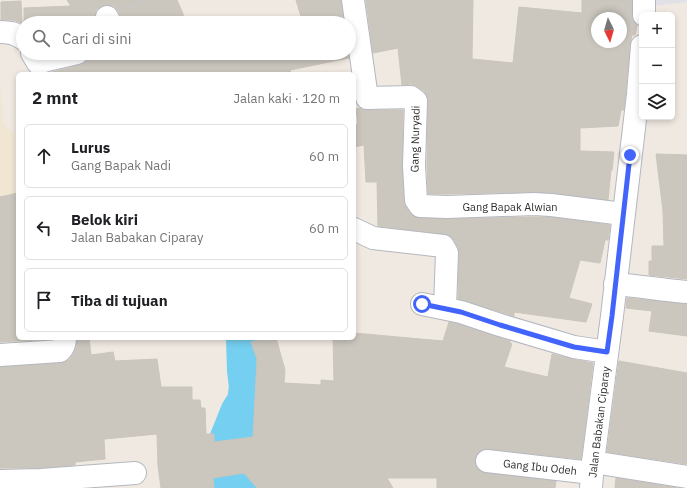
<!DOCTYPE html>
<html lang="id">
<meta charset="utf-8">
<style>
body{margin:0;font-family:"IBM Plex Sans",sans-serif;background:#f2f2f2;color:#202124}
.controls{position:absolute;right:12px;top:12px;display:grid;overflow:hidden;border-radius:6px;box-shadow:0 2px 6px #0003}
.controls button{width:36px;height:36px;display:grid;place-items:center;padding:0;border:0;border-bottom:1px solid #e0e0e0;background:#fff;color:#202124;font:20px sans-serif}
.compass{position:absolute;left:591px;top:12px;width:36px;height:36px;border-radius:50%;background:#fff;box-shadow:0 2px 6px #0003;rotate:175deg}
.stop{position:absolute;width:12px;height:12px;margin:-9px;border:3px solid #4264fb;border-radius:50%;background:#fff}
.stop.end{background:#4264fb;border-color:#fff;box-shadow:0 1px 4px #0008}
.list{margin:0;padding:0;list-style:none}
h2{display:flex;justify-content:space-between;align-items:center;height:52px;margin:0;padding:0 16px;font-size:17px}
h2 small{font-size:13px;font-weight:400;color:#757577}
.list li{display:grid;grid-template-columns:26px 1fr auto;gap:12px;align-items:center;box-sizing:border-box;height:64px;margin:0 8px 8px;padding:0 8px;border:1px solid #e0e0e0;border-radius:6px}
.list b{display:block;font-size:15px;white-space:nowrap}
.list p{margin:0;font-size:13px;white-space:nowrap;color:#757577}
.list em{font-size:13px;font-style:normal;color:#757577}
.icon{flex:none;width:22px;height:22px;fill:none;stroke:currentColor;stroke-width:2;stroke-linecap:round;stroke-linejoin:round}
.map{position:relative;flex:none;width:687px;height:488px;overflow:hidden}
.search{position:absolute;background:#fff;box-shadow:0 2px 6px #0003;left:16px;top:16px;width:340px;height:44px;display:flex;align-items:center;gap:10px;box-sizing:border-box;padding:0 14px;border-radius:22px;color:#757577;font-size:15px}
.panel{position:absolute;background:#fff;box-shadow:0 2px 6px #0003;left:16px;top:72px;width:340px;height:268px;border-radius:6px}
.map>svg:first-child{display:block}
.industrial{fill:#e3e1e8}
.education{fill:#f0e6d1}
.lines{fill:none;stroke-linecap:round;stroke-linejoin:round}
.river{stroke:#75cff0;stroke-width:42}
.building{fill:#cbc7bf;stroke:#cbc5ba;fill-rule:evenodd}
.minor-casing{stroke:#b4b7c1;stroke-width:24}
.tertiary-casing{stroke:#b4b7c1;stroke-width:24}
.path{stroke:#c9c9c9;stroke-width:2.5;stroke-dasharray:3 2;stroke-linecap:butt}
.minor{stroke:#fff;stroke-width:22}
.tertiary{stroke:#fff;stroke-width:22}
.route{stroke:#4264fb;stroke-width:5}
.labels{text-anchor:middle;stroke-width:3.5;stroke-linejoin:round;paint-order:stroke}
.street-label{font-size:11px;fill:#2e2e2e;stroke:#fff}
</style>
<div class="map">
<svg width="687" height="488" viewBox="0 0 687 488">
<rect width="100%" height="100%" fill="#efe9e1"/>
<path class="industrial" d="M653 0H687V2L653 6Z"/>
<path class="education" d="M0 80 3 125 14 134 15 211 0 305Z"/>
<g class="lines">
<path class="river" d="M237 488 230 478 225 469V459L227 448 241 413 248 402 250 387 248 370 247 338"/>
</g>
<path class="building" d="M67 0H177L187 23H122L121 17 118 11 114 6 107 5 101 6 96 10 95 17 96 23H24V8L71 6Z
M296 0H341L344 23H303Z
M366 0H473L472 59 513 63 519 7 582 13V0H632V15L633 21 637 25 635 35H632L630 45 624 110H621L618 126 580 128V151L614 152 612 170H611L608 200 552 193 535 192 447 194H428L427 166 428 101 427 96 424 91 418 87 411 84 402 85 398 48 373 53ZM597 18H621V42H597Z
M21 1 22 23 12 20H1V2Z
M89 53H348L349 58 290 70 291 74H45L80 65 86 62 89 57Z
M360 108 367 110H403L402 166 404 201 406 207 410 213 414 217 420 218 447 219 534 217H550L610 225 608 240H605L600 263 580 260 569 298 592 304 586 322 514 312V316L458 299 459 253 458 247 454 240 450 236 444 234 378 226 377 182H366L364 145 354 147V124H358L356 109Z
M656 154 687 155V279L649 275V261H652V246H664L663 211Z
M18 193V338H52V339L0 342V197Z
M627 298 687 304V336L649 331 652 311 626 308Z
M449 322 458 324 510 341V343L512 344 504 367 548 377 552 354 572 359 593 363 581 459 488 449 482 450 477 454 475 459 476 466 480 471 485 473 556 481 555 488H437V478H387L393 488H257L244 473 213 478 214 488H161L158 466 157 434 104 439 105 459 75 462V465L40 468H0V367L61 363 69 360 73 355 76 347 77 338H89L91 355 113 352 115 361 157 359 161 387H192V400H200L201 408H205L206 434H214V442L253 437 257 359 251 342 263 338H276L285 370 284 383 321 385V380L334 381 333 338H354V333L443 341Z
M619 361 687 373V464L607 452Z
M616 478 677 488H615Z"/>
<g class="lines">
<g class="minor-casing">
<path id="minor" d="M353 0 367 98 411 97 416 101 414 166 416 200 420 206 447 207 534 204 551 205 623 214
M107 17 110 23
M0 32C9 32 16 33 23 39
M32 53 38 63 47 60 77 53
M354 229 373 238 443 246 447 253 445 308
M615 284C639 286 663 290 687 292
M422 304 461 312 500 325 574 347 607 352
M0 355 60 351C64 347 65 344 65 338
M487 461 592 473
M593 462 687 477
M0 481 41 480 135 473"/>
</g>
<g class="tertiary-casing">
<path id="tertiary" d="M644 15V0
M591 488 593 462 612 316 638 94 642 46"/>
</g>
<path class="path" d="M127 7 143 0"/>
<use href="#minor" class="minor"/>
<use href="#tertiary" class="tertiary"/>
</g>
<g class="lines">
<path class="route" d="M422 304 461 312 500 325 574 347 607 352 612 316 630 155"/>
</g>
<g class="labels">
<g class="street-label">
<text transform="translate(415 139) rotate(-89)" y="4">Gang Nuryadi</text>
<text x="510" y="211">Gang Bapak Alwian</text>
<text transform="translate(599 422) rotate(-83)" y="4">Jalan Babakan Ciparay</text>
<text transform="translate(540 467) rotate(6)" y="4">Gang Ibu Odeh</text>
</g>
</g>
</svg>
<div class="controls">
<button>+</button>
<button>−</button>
<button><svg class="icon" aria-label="layers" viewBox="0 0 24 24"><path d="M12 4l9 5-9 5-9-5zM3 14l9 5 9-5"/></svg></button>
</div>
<svg class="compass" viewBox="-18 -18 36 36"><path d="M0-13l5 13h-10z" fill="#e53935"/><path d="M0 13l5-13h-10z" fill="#757577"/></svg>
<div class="stop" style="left:422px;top:304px"></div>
<div class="stop end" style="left:630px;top:155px"></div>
<div class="search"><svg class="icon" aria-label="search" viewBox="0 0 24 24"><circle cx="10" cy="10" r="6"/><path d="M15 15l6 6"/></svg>Cari di sini</div>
<section class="panel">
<h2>2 mnt<small>Jalan kaki · 120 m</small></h2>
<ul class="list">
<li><svg class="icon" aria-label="ahead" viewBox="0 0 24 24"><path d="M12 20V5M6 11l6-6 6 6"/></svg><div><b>Lurus</b><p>Gang Bapak Nadi</p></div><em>60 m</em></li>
<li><svg class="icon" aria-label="left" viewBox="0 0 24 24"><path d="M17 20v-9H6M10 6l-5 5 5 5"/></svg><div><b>Belok kiri</b><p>Jalan Babakan Ciparay</p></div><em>60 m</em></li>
<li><svg class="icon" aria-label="arrive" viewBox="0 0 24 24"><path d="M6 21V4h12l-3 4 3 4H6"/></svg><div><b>Tiba di tujuan</b></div></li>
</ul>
</section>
</div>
